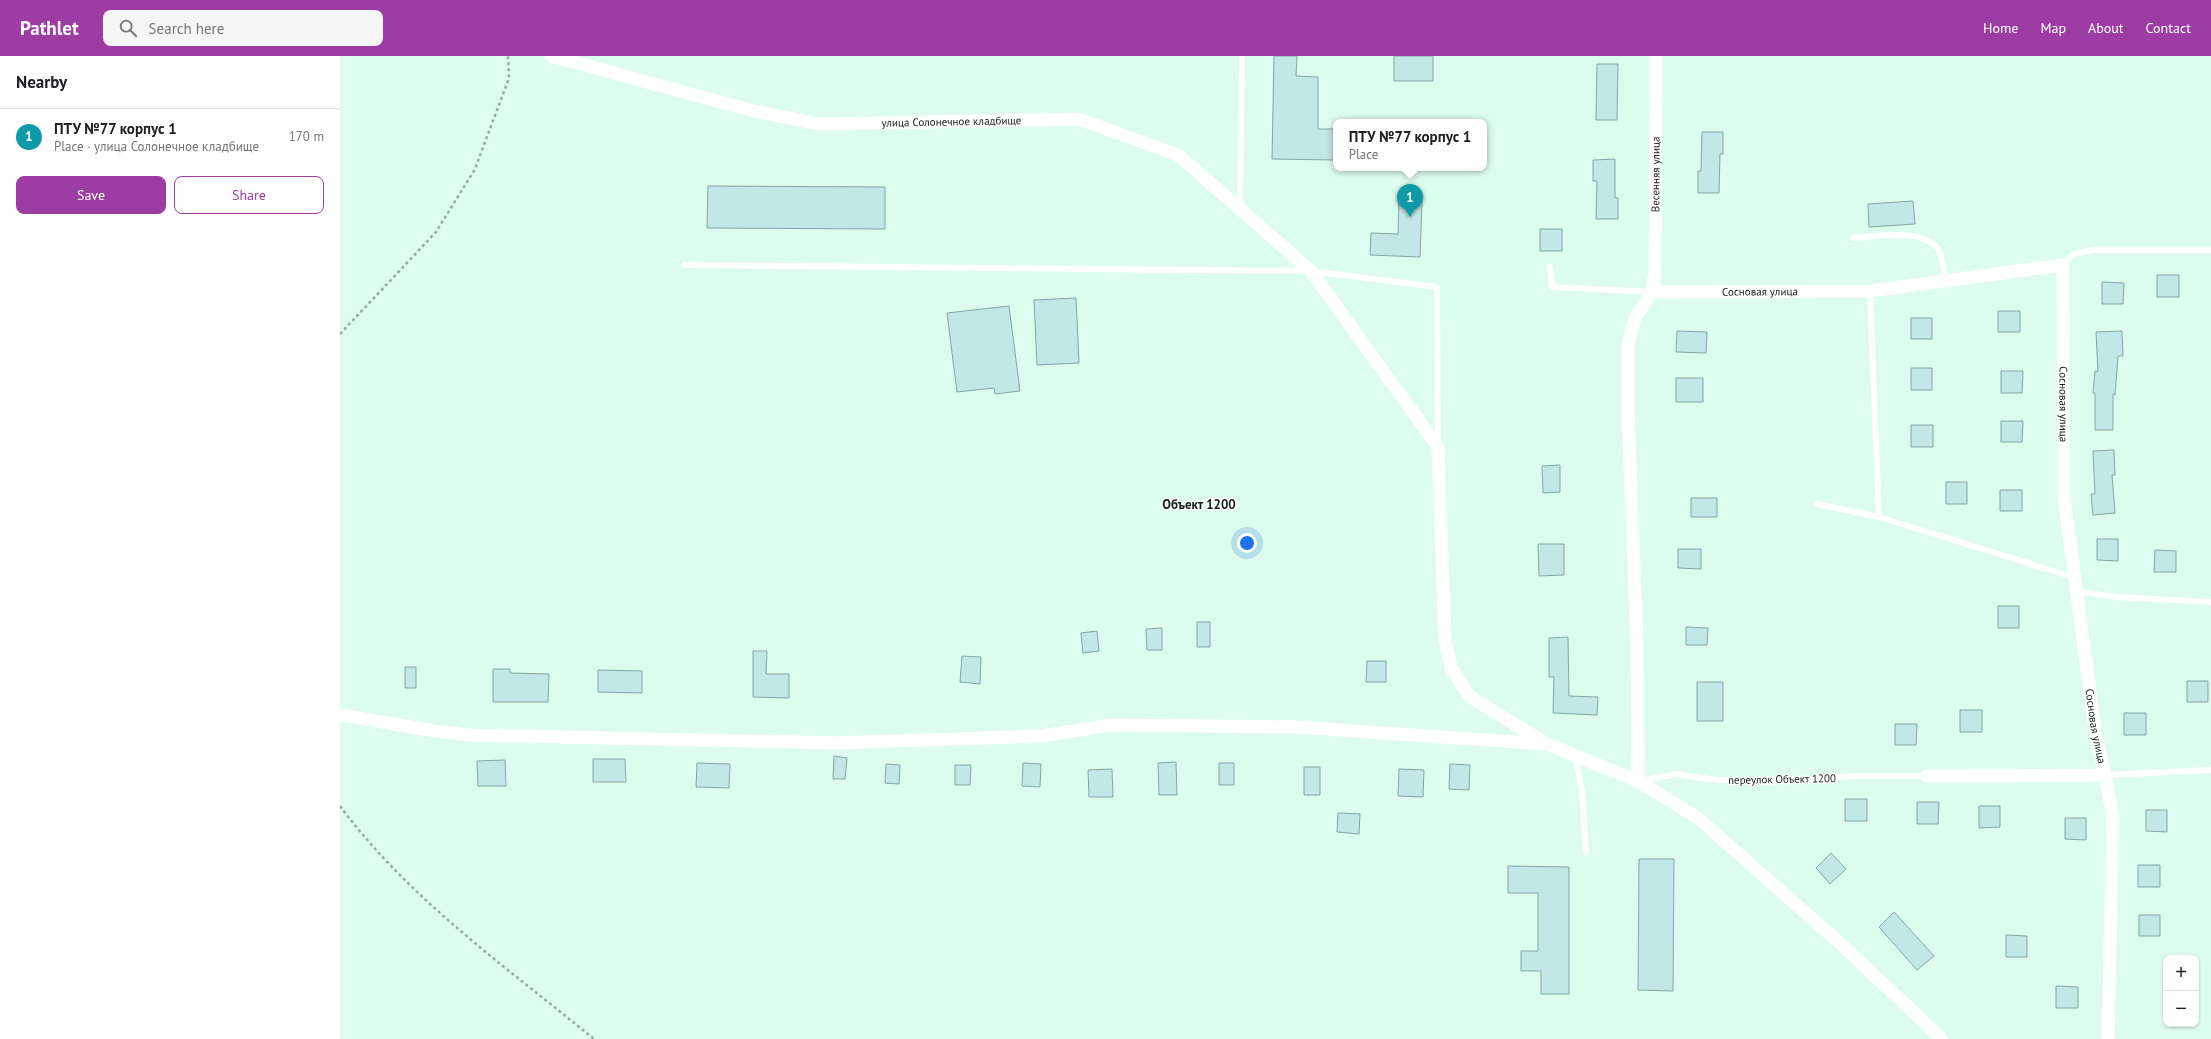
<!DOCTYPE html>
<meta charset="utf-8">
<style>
body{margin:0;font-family:"PT Sans",sans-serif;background:#f6f6f6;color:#202124}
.controls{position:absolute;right:12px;bottom:12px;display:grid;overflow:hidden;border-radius:8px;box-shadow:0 1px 3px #0004}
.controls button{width:36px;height:36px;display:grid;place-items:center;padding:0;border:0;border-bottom:1px solid #e0e0e0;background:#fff;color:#202124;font:20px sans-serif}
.you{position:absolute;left:907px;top:487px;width:14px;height:14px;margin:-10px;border:3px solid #fff;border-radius:50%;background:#1a73e8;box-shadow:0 0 0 6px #1a73e833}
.badge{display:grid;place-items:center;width:26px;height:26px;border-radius:50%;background:#9d3ca3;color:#fff;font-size:13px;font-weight:700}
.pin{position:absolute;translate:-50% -33px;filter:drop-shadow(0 1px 2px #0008)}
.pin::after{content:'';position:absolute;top:21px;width:14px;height:12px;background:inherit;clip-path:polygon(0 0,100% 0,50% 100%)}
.popup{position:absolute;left:993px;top:63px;width:154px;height:52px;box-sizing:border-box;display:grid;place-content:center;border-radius:8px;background:#fff;filter:drop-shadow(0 1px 3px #0005);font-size:13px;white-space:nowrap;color:#757577}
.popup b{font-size:15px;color:#202124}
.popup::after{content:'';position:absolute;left:50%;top:100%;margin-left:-8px;border:8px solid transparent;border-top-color:#fff}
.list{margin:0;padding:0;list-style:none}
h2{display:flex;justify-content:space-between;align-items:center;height:52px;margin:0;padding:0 16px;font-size:17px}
h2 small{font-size:13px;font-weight:400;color:#757577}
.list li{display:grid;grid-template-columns:26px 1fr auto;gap:12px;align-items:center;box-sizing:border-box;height:56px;padding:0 16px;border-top:1px solid #e0e0e0}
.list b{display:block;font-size:15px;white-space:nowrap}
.list p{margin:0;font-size:13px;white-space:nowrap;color:#757577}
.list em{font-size:13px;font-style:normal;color:#757577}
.actions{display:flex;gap:8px;padding:12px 16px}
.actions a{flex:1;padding:9px 0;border:1px solid #9d3ca3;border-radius:8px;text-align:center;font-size:14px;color:#9d3ca3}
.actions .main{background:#9d3ca3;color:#fff}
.icon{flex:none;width:22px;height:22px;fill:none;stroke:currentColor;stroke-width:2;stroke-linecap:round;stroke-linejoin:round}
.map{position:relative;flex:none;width:1871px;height:983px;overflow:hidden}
header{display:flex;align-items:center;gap:24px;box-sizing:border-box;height:56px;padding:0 20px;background:#9d3ca3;color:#fff}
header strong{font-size:19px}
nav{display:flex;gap:22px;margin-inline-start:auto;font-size:14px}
.search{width:280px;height:36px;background:#f6f6f6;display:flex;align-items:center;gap:10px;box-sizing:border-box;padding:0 14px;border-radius:8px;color:#757577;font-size:15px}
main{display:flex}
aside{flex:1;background:#fff}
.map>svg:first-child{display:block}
.building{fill:#c2e7e7;stroke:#83a6a7}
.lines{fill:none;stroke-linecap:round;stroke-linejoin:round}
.path{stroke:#93aca1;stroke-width:2.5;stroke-dasharray:3 3;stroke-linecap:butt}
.service{stroke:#fff;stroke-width:6}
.minor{stroke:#fff;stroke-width:13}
.labels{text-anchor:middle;stroke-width:3;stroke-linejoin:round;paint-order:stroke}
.street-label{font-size:11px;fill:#131f1a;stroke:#fff}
.quarter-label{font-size:13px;font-weight:bold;fill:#131f1a;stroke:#fff}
</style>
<header>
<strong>Pathlet</strong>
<div class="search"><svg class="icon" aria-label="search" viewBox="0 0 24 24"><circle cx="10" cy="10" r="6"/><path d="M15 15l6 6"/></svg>Search here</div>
<nav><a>Home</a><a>Map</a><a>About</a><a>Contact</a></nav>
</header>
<main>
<aside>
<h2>Nearby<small></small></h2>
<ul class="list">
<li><span class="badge" style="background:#0f9aa8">1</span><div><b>ПТУ №77 корпус 1</b><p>Place · улица Солонечное кладбище</p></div><em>170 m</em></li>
</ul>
<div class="actions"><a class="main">Save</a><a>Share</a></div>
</aside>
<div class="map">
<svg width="1871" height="983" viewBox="0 0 1871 983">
<rect width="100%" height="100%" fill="#dcfced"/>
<path class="building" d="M934 0H957L956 20 978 21V73H996V104L932 103Z
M1054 0H1093V25H1054Z
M1257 8H1278L1277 64H1256Z
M1362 76H1383V98H1380L1379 137H1358V115H1361Z
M1275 103V142H1278V163H1256L1257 125H1253V104Z
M368 130 545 131V173L367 172Z
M1059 145H1082L1080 201 1030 199 1031 177 1058 178Z
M1573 145 1575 168 1529 171 1528 148Z
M1200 173H1222V195H1200Z
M1817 219H1839V241H1817Z
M1762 226 1784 227 1783 248H1762Z
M736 242 739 307 697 309 694 244Z
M669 250 680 335 655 338 654 332 617 336 607 257Z
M1658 255H1680V276H1658Z
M1571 262H1592V283H1571Z
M1337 275 1367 276 1366 297 1336 296Z
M1782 275 1783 300H1778L1775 339 1773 338V374H1755V337H1753L1755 315 1758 316 1756 276Z
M1571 312H1592V334H1571Z
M1661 315H1683L1682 337H1661Z
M1336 322H1363V346H1336Z
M1661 365H1683L1682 386H1661Z
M1571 369H1593V391H1571Z
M1774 394 1775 419H1772L1775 457 1753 459 1751 438H1755L1753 395Z
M1220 409V436L1203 437 1202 410Z
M1606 426H1627V448H1606Z
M1660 434H1682V455H1660Z
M1351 442H1377V461H1351Z
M1757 483H1778V505L1757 504Z
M1198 488H1224V519L1199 520Z
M1338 493H1361V513L1338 512Z
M1815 494 1836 495V516H1814Z
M1658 550H1679V572H1658Z
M857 566H870V591H857Z
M1346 571 1368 572 1367 589H1346Z
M822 572V594H807L806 573Z
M757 575 759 595 743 597 741 577Z
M1228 581 1229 640 1258 641 1257 659 1213 657 1214 621H1209V582Z
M413 595H427L426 618H449V642L413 641Z
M622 600 641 601 640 628 620 626Z
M1027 605H1046V626H1026Z
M65 611H76V632H65Z
M153 613H170V617L209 618 208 646H153Z
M258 614 302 615V637L258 636Z
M1847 625H1868V646H1847Z
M1357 626H1383V665H1357Z
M1620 654H1642V676H1620Z
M1784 657H1806V679H1784Z
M1555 668H1577L1576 689H1555Z
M494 700 507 702 505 723H493Z
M253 703H285L286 726H253Z
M165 704 166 730H138L137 705Z
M836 706 837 739H819L818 707Z
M357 707 390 708 389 732 356 731Z
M683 707 701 708 700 731 682 730Z
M879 707H894V729H879Z
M546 708 560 709 559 728 545 727Z
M1110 708 1130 709 1129 734 1109 733Z
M615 709H631L630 729H615Z
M964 711H980V739H964Z
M772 713 773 741H749L748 714Z
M1059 713 1084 714 1083 741 1058 740Z
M1505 743H1527V765H1505Z
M1577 746H1599L1598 768H1577Z
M1639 750H1660V771L1639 772Z
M1806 754H1827V776L1806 775Z
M998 757 1020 758 1019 778 997 776Z
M1725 762H1746V784L1725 783Z
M1491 797 1506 813 1490 828 1476 812Z
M1299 803H1334L1333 935 1298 934Z
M1798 809H1820V831H1798Z
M1168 810 1229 811V938H1201V915H1181V895H1198V837H1168Z
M1554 856 1594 900 1577 914 1539 871Z
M1799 859H1820V880H1799Z
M1666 879 1687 880V901H1666Z
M1716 930 1738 931V952H1716Z"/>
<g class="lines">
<path class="path" d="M0 278 96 176 135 113 169 22 168 0
M0 750C69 843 166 911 254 983"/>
<path class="service" d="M900 152 902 0
M1513 182C1536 181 1588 170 1600 197 1603 205 1604 217 1605 225
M345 209 971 215 1097 231 1098 388
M1723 209 1733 198 1753 194H1871
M1210 211 1212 231 1312 236
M1530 235 1539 461 1733 521
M1477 448 1539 461
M1735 535 1777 541 1871 546
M1235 700 1242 735 1246 796
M1765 719 1871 714
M1300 725 1336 718 1376 724H1456L1519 720H1587"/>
<g class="minor">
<path id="s1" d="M211 0 414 55 479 68 739 63 838 99 971 215 1098 391 1105 584 1111 611 1129 640 1207 688 1298 725 1358 762 1502 889 1602 983"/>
<path id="s2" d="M1312 236 1530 235 1723 209 1724 441 1755 674 1765 719 1587 720"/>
<path d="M0 659 94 675 129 679 497 687 701 680 770 669 957 671 1205 688"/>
<path d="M1765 719 1773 763 1768 983"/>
<path id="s3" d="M1298 725 1297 588 1288 357V289L1295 262 1312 236 1315 214 1316 0"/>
</g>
</g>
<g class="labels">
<g class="street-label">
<text dy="4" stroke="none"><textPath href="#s1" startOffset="409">улица Солонечное кладбище</textPath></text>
<text dy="4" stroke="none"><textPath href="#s3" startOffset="613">Весенняя улица</textPath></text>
<text dy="4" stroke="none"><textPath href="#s2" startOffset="108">Сосновая улица</textPath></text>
<text dy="4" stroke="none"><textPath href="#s2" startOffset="552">Сосновая улица</textPath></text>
<text dy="4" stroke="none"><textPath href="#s2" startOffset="876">Сосновая улица</textPath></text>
<text transform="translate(1442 723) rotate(-1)" y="4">переулок Объект 1200</text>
</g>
<g class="quarter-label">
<text x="859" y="453">Объект 1200</text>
</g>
</g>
</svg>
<div class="controls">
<button>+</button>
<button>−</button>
</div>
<div class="you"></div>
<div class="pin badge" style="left:1070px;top:161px;background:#0f9aa8">1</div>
<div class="popup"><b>ПТУ №77 корпус 1</b>Place</div>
</div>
</main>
